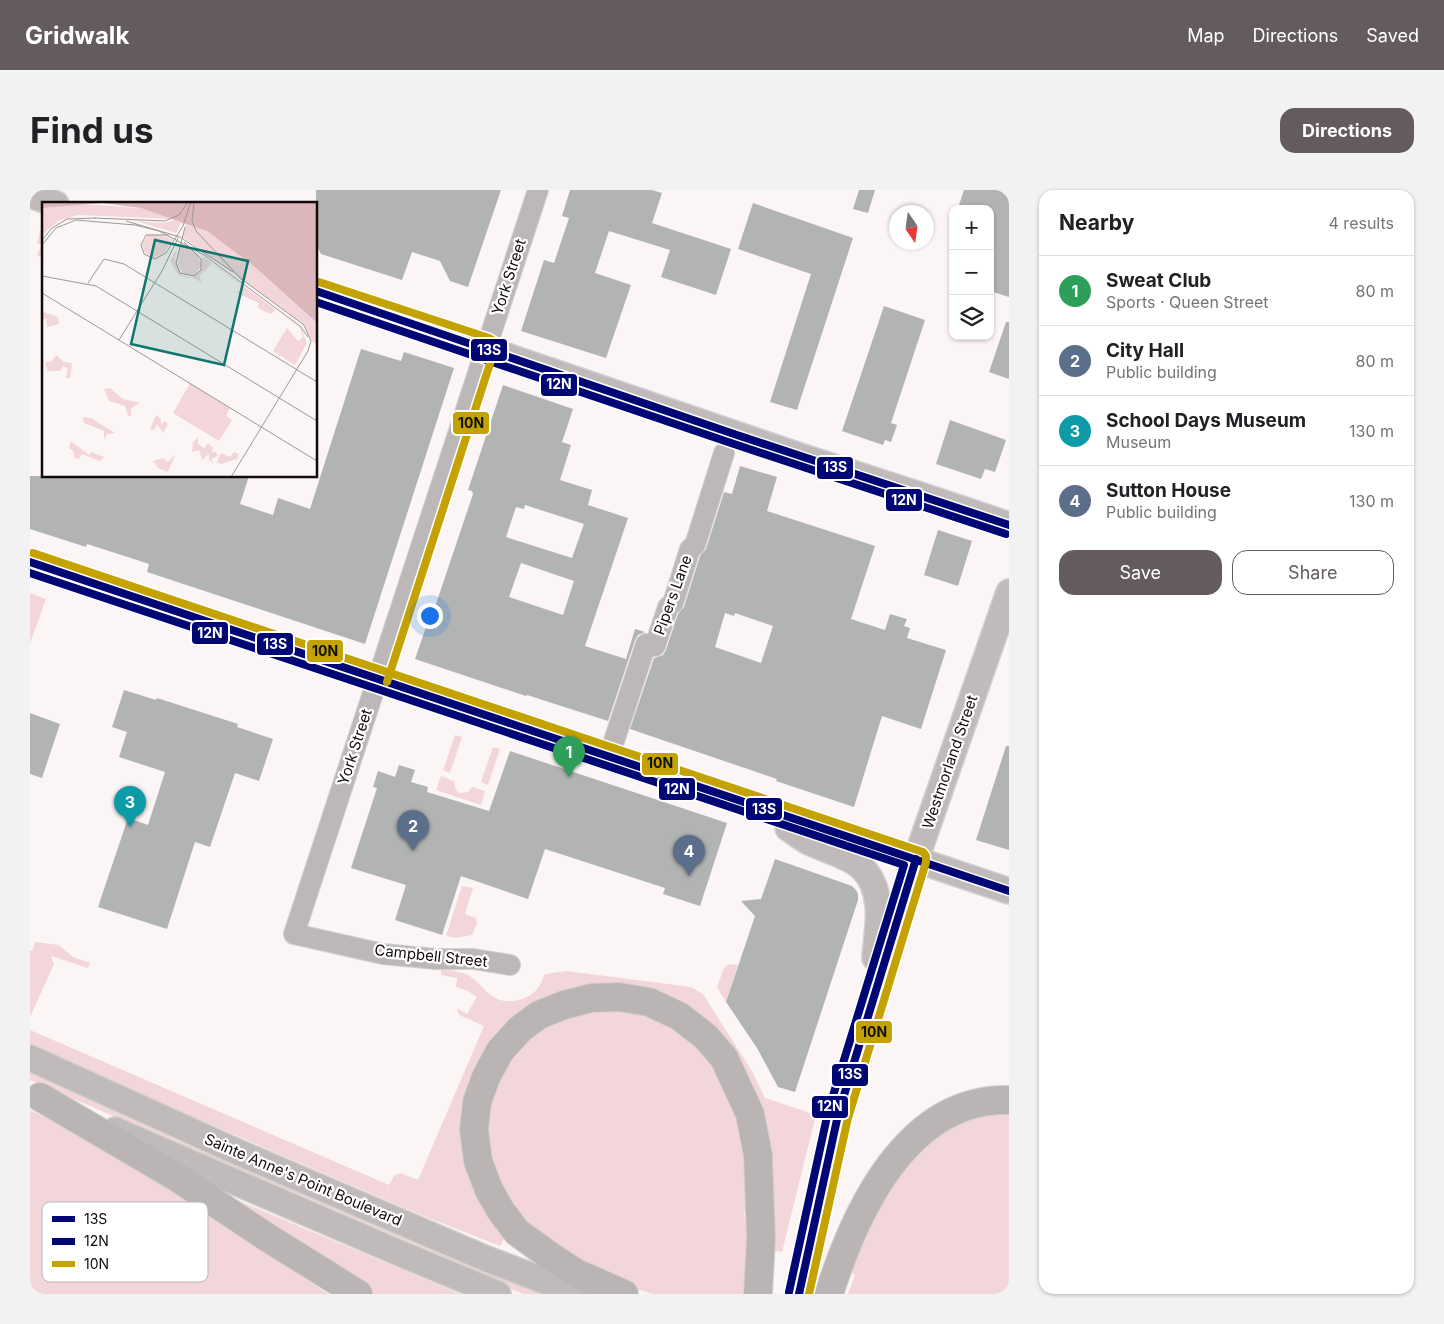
<!DOCTYPE html>
<meta charset="utf-8">
<style>
body{margin:0;font-family:Inter,sans-serif;background:#f2f2f2;color:#202124}
.controls{position:absolute;right:15px;top:15px;display:grid;overflow:hidden;border-radius:10px;box-shadow:0 1px 4px #0004}
.controls button{width:45px;height:45px;display:grid;place-items:center;padding:0;border:0;border-bottom:1px solid #e0e0e0;background:#fff;color:#202124;font:25px sans-serif}
.compass{position:absolute;left:859px;top:15px;width:45px;height:45px;border-radius:50%;background:#fff;box-shadow:0 1px 4px #0004;rotate:167deg}
.you{position:absolute;left:399px;top:425px;width:18px;height:18px;margin:-12px;border:4px solid #fff;border-radius:50%;background:#1a73e8;box-shadow:0 0 0 8px #1a73e833}
.badge{display:grid;place-items:center;width:32px;height:32px;border-radius:50%;background:#645c5c;color:#fff;font-size:16px;font-weight:700}
.pin{position:absolute;translate:-50% -41px;filter:drop-shadow(0 1px 2px #0008)}
.pin::after{content:'';position:absolute;top:26px;width:18px;height:15px;background:inherit;clip-path:polygon(0 0,100% 0,50% 100%)}
.list{margin:0;padding:0;list-style:none}
h2{display:flex;justify-content:space-between;align-items:center;height:65px;margin:0;padding:0 20px;font-size:21px}
h2 small{font-size:16px;font-weight:400;color:#757577}
.list li{display:grid;grid-template-columns:32px 1fr auto;gap:15px;align-items:center;box-sizing:border-box;height:70px;padding:0 20px;border-top:1px solid #e0e0e0}
.list b{display:block;font-size:19px;white-space:nowrap}
.list p{margin:0;font-size:16px;white-space:nowrap;color:#757577}
.list em{font-size:16px;font-style:normal;color:#757577}
.actions{display:flex;gap:10px;padding:15px 20px}
.actions a{flex:1;padding:11px 0;border:1px solid #645c5c;border-radius:15px;text-align:center;font-size:18px;color:#645c5c}
.actions .main{background:#645c5c;color:#fff}
.icon{flex:none;width:28px;height:28px;fill:none;stroke:currentColor;stroke-width:2;stroke-linecap:round;stroke-linejoin:round}
.map{position:relative;flex:none;width:979px;height:1104px;overflow:hidden;border-radius:15px}
header{display:flex;align-items:center;gap:30px;box-sizing:border-box;height:70px;padding:0 25px;background:#645c5c;color:#fff}
header strong{font-size:24px}
nav{display:flex;gap:28px;margin-inline-start:auto;font-size:18px}
.intro{display:flex;align-items:center;justify-content:space-between;box-sizing:border-box;height:120px;padding:0 30px}
h1{margin:0;font-size:35px}
.button{padding:12px 22px;border-radius:15px;background:#645c5c;color:#fff;font-size:18px;font-weight:700}
main{display:flex;gap:30px;padding:0 30px}
aside{flex:1;background:#fff;border-radius:15px;box-shadow:0 1px 4px #0004}
.map>svg:first-child{display:block}
.green{fill:#f3d6da}
.building{fill:#b2b4b3;fill-rule:evenodd}
.lines{fill:none;stroke-linecap:round;stroke-linejoin:round}
.minor-casing{stroke:#d5d0d0;stroke-width:22}
.major-casing{stroke:#d5d0d0;stroke-width:28}
.highway-casing{stroke:#d5d0d0;stroke-width:30}
.minor{stroke:#bcb8b8;stroke-width:20}
.major{stroke:#c0baba;stroke-width:25}
.highway{stroke:#bab4b5;stroke-width:28}
.bus-1-casing{stroke:#fff;stroke-width:11}
.bus-2-casing{stroke:#fff;stroke-width:11}
.bus-3-casing{stroke:#fff;stroke-width:11}
.bus-1{stroke:#000774;stroke-width:8}
.bus-2{stroke:#000774;stroke-width:8}
.bus-3{stroke:#c4a202;stroke-width:8}
.labels{text-anchor:middle;stroke-width:4.5;stroke-linejoin:round;paint-order:stroke}
.street-label{font-size:15px;fill:#12090a;stroke:#fff}
.inset-road{fill:none;stroke:#9e9797;stroke-width:1}
.view{fill:#0f766e;fill-opacity:0.15;stroke:#0f766e;stroke-width:2.5}
.inset-edge{fill:none;stroke:#12090a;stroke-width:2.5}
.key{fill:#fff;stroke:#b8b5b6;stroke-width:1}
.key-label{font-size:14px;fill:#12090a}
.line-badge{stroke:#fff;stroke-width:2}
.badge-label{font-size:14px;text-anchor:middle;font-weight:bold;fill:#fff}
.pale-badge-label{font-size:14px;text-anchor:middle;font-weight:bold;fill:#111}
</style>
<header>
<strong>Gridwalk</strong>
<nav><a>Map</a><a>Directions</a><a>Saved</a></nav>
</header>
<div class="intro"><h1>Find us</h1><a class="button">Directions</a></div>
<main>
<div class="map">
<svg width="979" height="1104" viewBox="0 0 979 1104">
<rect width="100%" height="100%" fill="#fbf5f5"/>
<path class="green" d="M10 41 14 42V68L7 65 11 56 10 54H7Z
M0 403 16 409 0 453Z
M425 545 432 547 420 583 413 580Z
M463 557 470 559 458 595 451 592Z
M411 586 424 591 426 600 429 603 438 602 442 597 455 601 451 615 406 600Z
M432 696 443 698 435 724 446 728 447 733 442 745 425 748 416 746Z
M5 752 29 755 43 767 60 773 58 778 21 766 24 774 0 827V761H2Z
M699 774 708 775 696 812 687 797 694 778Z
M411 780C420 780 430 781 438 785 447 790 454 800 462 806 476 816 498 811 508 798 511 794 513 788 515 784L537 781 661 797 673 804 723 883 735 908 786 925 752 1062 740 1060 689 847 571 798 445 886 477 1044 470 1056 391 1025 0 857V840L359 995 364 986 370 983 388 990 454 836 429 825 427 818 437 824 447 807 438 801 426 797 427 788 411 785Z
M573 816 637 829 680 867 712 937 721 1021 714 1023 718 1050 716 1104H622L590 1094 514 1053 473 1006 454 947 457 916 467 885 497 846 521 830Z
M0 883 379 1048 513 1104H493L0 890Z
M979 919V1104H818L825 1085 818 1081 827 1050 891 953 951 923Z
M0 920 105 972 298 1104H0Z
M203 1010 209 1011 430 1104H341Z"/>
<path class="building" d="M286 0H471L438 97 420 91 410 71 382 62 372 90 291 64 286 54Z
M540 0H622L632 3 622 33 701 59 686 105 631 87 640 60 579 41 565 83 601 95 576 168 491 141 514 70 524 73 539 28 532 26Z
M829 0H845L838 23 823 19Z
M934 0H979V107L960 101V19H940L929 15Z
M723 13 823 48 767 220 740 212 781 84 708 59Z
M854 116 895 130 861 233 867 235 861 252 855 250 853 255 812 241Z
M976 132H979V189L959 182Z
M331 159 371 171 374 162 424 178 335 454 117 382 119 374 107 370 57 354 56 357 0 339V286H219L210 314 243 325 248 308 280 319Z
M473 195 543 219 532 252 541 255 530 290 562 300 558 315 598 328 555 456 596 469 605 439 615 442 608 445 605 450 578 531 497 505 496 506 385 469 402 420H404L443 304 442 301 438 300ZM495 315 554 334 542 368 476 347 486 317 494 319ZM491 373 544 391 533 425 479 407Z
M920 230 976 250 965 282 955 279 951 289 906 274Z
M710 276 747 287 737 321 845 356 821 429 855 440 860 424 877 429 874 436 880 438 877 448 916 460 891 539 852 526 824 617 746 591 747 589 600 539 624 468 633 465 636 460 648 424 654 417 670 366 676 359 694 302 702 304ZM695 423 704 426 705 423 743 436 731 473 685 457Z
M908 340 942 351 928 396 894 385Z
M94 500 126 510 127 508 208 534 207 537 243 549 229 591 205 583 180 657 165 652 137 739 68 717 98 628 118 635 135 582 89 567 97 542 82 537Z
M0 523 30 534 12 588 0 584Z
M976 556H979V660L946 650Z
M480 561 697 633 670 716 633 704 635 698 515 659 498 709 431 686 412 745 365 730 376 695 321 678 347 598 343 597 348 581 365 587 369 575 385 580 381 592 398 597 397 602 459 621Z
M745 669 822 696 826 700 828 704V710L765 902 748 897 727 858 696 812 725 726 711 711 731 709Z"/>
<g class="lines">
<g class="minor-casing">
<path id="minor" d="M579 566 616 454 625 456 638 417 643 413 660 359 665 355 694 263
M480 775 443 769H406L353 764 264 744 508 0"/>
</g>
<g class="major-casing">
<path id="major" d="M0 5 26 14
M286 101C446 154 604 211 764 264 836 288 908 310 979 335
M0 372 979 701
M758 638C764 642 770 647 777 651 811 668 843 667 848 715 850 732 846 751 845 768
M0 868 203 960 457 1069 549 1104
M85 940 369 1063 468 1104
M769 1104 808 925 843 806 886 669 979 402"/>
</g>
<g class="highway-casing">
<path id="highway" d="M10 907 148 988 235 1046 328 1104
M594 1104 546 1083 520 1066 487 1042 471 1021 459 1000 448 971 444 940 447 912 456 887 470 861 490 839 509 825 534 815 561 808 589 807 619 812 649 826 676 847 694 868 720 924 728 965 731 1048 728 1104
M799 1104C825 1022 877 907 979 910"/>
</g>
<use href="#minor" class="minor"/>
<use href="#major" class="major"/>
<use href="#highway" class="highway"/>
<g class="bus-1-casing">
<path id="bus-1" d="M286 101 704 244 979 335
M0 372 979 701
M769 1104 808 925 886 669"/>
</g>
<g class="bus-2-casing">
<path id="bus-2" d="M286 112 701 253 976 344
M0 383 874 675 798 922 759 1102"/>
</g>
<g class="bus-3-casing">
<path id="bus-3" d="M289 92 459 148 464 151 466 155 357 492
M3 363 893 662 896 666V672L818 928 779 1104"/>
</g>
<use href="#bus-1" class="bus-1"/>
<use href="#bus-2" class="bus-2"/>
<use href="#bus-3" class="bus-3"/>
</g>
<g class="labels">
<g class="street-label">
<text transform="translate(479 87) rotate(-72)" y="5">York Street</text>
<text transform="translate(643 405) rotate(-70)" y="5">Pipers Lane</text>
<text transform="translate(325 557) rotate(-72)" y="5">York Street</text>
<text transform="translate(920 572) rotate(-71)" y="5">Westmorland Street</text>
<text transform="translate(401 766) rotate(6)" y="5">Campbell Street</text>
<text transform="translate(273 990) rotate(23)" y="5">Sainte Anne's Point Boulevard</text>
</g>
</g>
<g transform="translate(12 12)">
<rect width="275" height="275" fill="#fbf5f5"/>
<path d="M40 2 99 6 136 17 165 29 214 66 275 121V142L270 139 263 123 141 35 144 23 139 21 134 31 94 19 122 21 133 18 131 17 36 13 16 19 0 33V6ZM116 32 131 37 122 51 112 56 102 50 100 42 106 33ZM139 41 156 53 159 64 153 73H143L135 63ZM135 47 133 56 139 73 151 76 160 67V54L259 126 265 141 253 163 231 149 245 126 256 139 261 135 258 126 234 108 228 112 216 106 217 101 195 91 193 89 196 90 200 84 170 62 157 74 160 81 154 77 137 74 128 59ZM1 110 16 115 17 122 5 125 4 116 0 119ZM14 153 22 160 30 161 28 176H24L26 167 21 164 18 169H6L3 161 10 159ZM148 181 188 206 184 214 190 218 177 239 131 211ZM68 186 81 197 98 201 89 206V214H86L83 204 67 199 62 187ZM114 213 119 217V222L123 219 126 222 121 231 115 222 112 228 108 227ZM41 215 49 216 73 231 65 232 62 238V229L42 221ZM156 235V242L162 246 166 241 171 246 170 250H174L176 254 169 257 172 262 167 258V252L160 258 157 248 150 250 151 241ZM29 239 47 253 49 250 62 255 58 259 40 252 37 257 32 256V250L27 246ZM192 250 197 252 195 257 179 262 175 260 179 251 188 255ZM133 253 126 270 116 266 111 259 121 256 126 260Z" fill="#f3d6da"/>
<path d="M0 0H275V121L214 66 165 29 99 6 60 1 0 6Z" fill="#dbb6bb"/>
<path class="inset-road" d="M152 0 150 19 154 29 200 78M53 16 123 19 137 13 146 0M84 19 138 35 191 70M127 33H104L99 43 102 52 113 57 124 51 141 24 149 0M0 38 10 26 25 17 54 16M142 40 159 57V68L152 74 138 71 134 61 143 25M0 43 14 26 34 18 93 23 117 29 162 53 258 124 266 135M0 74 54 84 275 219M46 81 62 57 82 62 275 180M0 91 275 259M77 138 120 69 136 36M189 275 266 149 269 139 262 123 198 76"/>
<path class="view" d="M113 38 206 59 182 163 89 142Z"/>
<rect width="275" height="275" class="inset-edge"/>
</g>
<rect x="12" y="1012" width="166" height="80" rx="8" class="key"/>
<rect x="22" y="1026" width="23" height="6" fill="#000774"/>
<rect x="22" y="1048" width="23" height="7" fill="#000774"/>
<rect x="22" y="1071" width="23" height="6" fill="#c4a202"/>
<g class="key-label">
<text x="54" y="1034">13S</text>
<text x="54" y="1056">12N</text>
<text x="54" y="1079">10N</text>
</g>
<g class="line-badge">
<rect x="440" y="148" width="38" height="24" rx="5" fill="#000774"/>
<rect x="510" y="183" width="38" height="24" rx="5" fill="#000774"/>
<rect x="422" y="221" width="38" height="24" rx="5" fill="#c4a202"/>
<rect x="786" y="266" width="38" height="24" rx="5" fill="#000774"/>
<rect x="855" y="298" width="38" height="24" rx="5" fill="#000774"/>
<rect x="161" y="431" width="38" height="24" rx="5" fill="#000774"/>
<rect x="226" y="442" width="38" height="24" rx="5" fill="#000774"/>
<rect x="276" y="449" width="38" height="24" rx="5" fill="#c4a202"/>
<rect x="611" y="562" width="38" height="24" rx="5" fill="#c4a202"/>
<rect x="628" y="587" width="38" height="24" rx="5" fill="#000774"/>
<rect x="715" y="607" width="38" height="24" rx="5" fill="#000774"/>
<rect x="825" y="830" width="38" height="24" rx="5" fill="#c4a202"/>
<rect x="801" y="873" width="38" height="24" rx="5" fill="#000774"/>
<rect x="781" y="905" width="38" height="24" rx="5" fill="#000774"/>
</g>
<g class="badge-label">
<text x="459" y="165">13S</text>
<text x="529" y="199">12N</text>
<text x="805" y="282">13S</text>
<text x="874" y="315">12N</text>
<text x="180" y="448">12N</text>
<text x="245" y="459">13S</text>
<text x="647" y="604">12N</text>
<text x="734" y="624">13S</text>
<text x="820" y="889">13S</text>
<text x="800" y="921">12N</text>
</g>
<g class="pale-badge-label">
<text x="441" y="238">10N</text>
<text x="295" y="466">10N</text>
<text x="630" y="578">10N</text>
<text x="844" y="847">10N</text>
</g>
</svg>
<div class="controls">
<button>+</button>
<button>−</button>
<button><svg class="icon" aria-label="layers" viewBox="0 0 24 24"><path d="M12 4l9 5-9 5-9-5zM3 14l9 5 9-5"/></svg></button>
</div>
<svg class="compass" viewBox="-18 -18 36 36"><path d="M0-13l5 13h-10z" fill="#e53935"/><path d="M0 13l5-13h-10z" fill="#757577"/></svg>
<div class="you"></div>
<div class="pin badge" style="left:539px;top:587px;background:#2e9e5b">1</div>
<div class="pin badge" style="left:383px;top:661px;background:#5c6f8a">2</div>
<div class="pin badge" style="left:100px;top:637px;background:#0f9aa8">3</div>
<div class="pin badge" style="left:659px;top:686px;background:#5c6f8a">4</div>
</div>
<aside>
<h2>Nearby<small>4 results</small></h2>
<ul class="list">
<li><span class="badge" style="background:#2e9e5b">1</span><div><b>Sweat Club</b><p>Sports · Queen Street</p></div><em>80 m</em></li>
<li><span class="badge" style="background:#5c6f8a">2</span><div><b>City Hall</b><p>Public building</p></div><em>80 m</em></li>
<li><span class="badge" style="background:#0f9aa8">3</span><div><b>School Days Museum</b><p>Museum</p></div><em>130 m</em></li>
<li><span class="badge" style="background:#5c6f8a">4</span><div><b>Sutton House</b><p>Public building</p></div><em>130 m</em></li>
</ul>
<div class="actions"><a class="main">Save</a><a>Share</a></div>
</aside>
</main>
